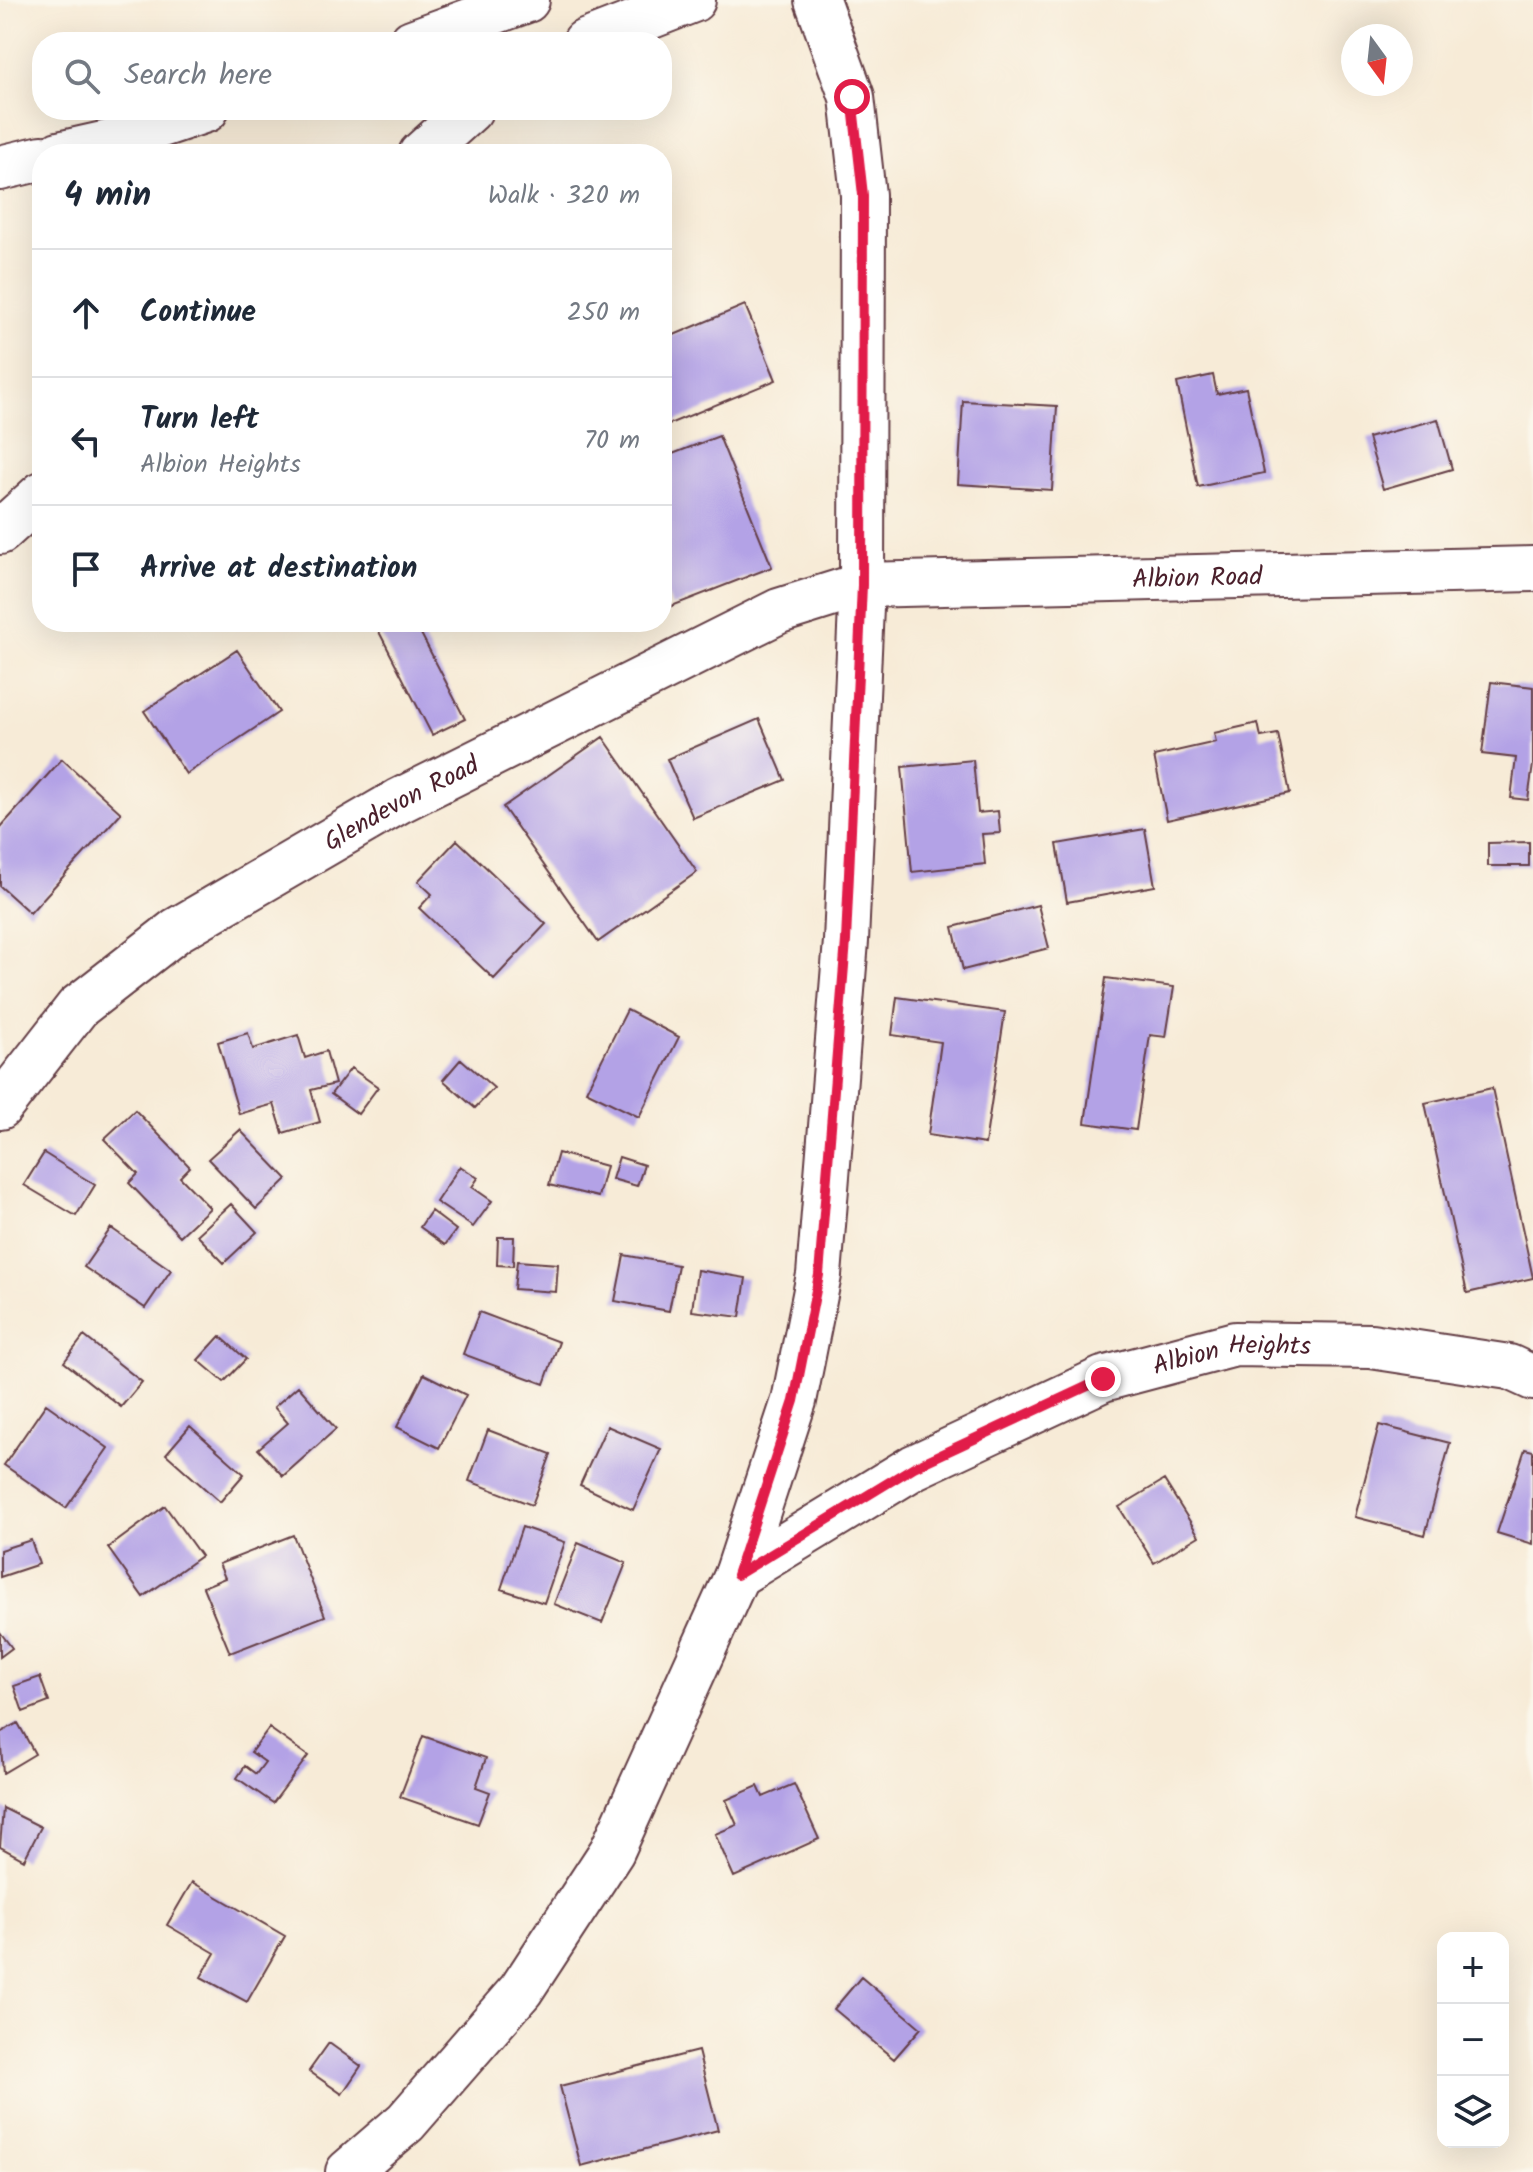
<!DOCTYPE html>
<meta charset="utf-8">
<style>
body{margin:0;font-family:Kalam,sans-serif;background:#f2f2f3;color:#1f2937}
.controls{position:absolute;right:24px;bottom:24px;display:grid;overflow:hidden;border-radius:16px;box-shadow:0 8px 32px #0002}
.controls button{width:72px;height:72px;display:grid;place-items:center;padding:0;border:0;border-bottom:2px solid #e0e1e3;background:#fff;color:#1f2937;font:40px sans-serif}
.compass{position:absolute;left:1341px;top:24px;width:72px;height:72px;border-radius:50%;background:#fff;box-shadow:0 8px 32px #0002;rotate:165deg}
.stop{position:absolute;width:24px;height:24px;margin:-18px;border:6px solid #e11d48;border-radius:50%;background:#fff}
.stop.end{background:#e11d48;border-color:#fff;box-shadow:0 2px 8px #0008}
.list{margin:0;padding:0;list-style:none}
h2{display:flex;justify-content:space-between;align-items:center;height:104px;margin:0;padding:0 32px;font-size:34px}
h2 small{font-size:26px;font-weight:400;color:#747a83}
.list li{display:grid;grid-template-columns:52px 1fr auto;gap:24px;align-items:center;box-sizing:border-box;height:128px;padding:0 32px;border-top:2px solid #e0e1e3}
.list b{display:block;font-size:30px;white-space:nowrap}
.list p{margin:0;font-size:26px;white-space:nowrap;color:#747a83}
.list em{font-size:26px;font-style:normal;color:#747a83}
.icon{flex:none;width:44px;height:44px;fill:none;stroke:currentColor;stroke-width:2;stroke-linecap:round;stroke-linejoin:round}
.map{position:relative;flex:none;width:1533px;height:2172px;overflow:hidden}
.search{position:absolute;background:#fff;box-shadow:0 8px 32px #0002;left:32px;top:32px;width:640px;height:88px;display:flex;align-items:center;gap:20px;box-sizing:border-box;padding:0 28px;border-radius:32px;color:#747a83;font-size:30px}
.panel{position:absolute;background:#fff;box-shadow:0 8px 32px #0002;left:32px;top:144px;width:640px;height:488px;border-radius:32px}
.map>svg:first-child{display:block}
.building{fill:#b3a2e6}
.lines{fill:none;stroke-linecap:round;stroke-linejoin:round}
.minor-casing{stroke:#643e45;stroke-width:48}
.minor{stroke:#fff;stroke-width:44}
.route{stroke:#e11d48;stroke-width:10}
.labels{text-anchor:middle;stroke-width:8;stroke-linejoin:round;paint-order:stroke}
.street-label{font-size:26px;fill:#4a1f2b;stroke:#fbf7ec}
</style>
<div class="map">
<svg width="1533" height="2172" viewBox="0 0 1533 2172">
<rect width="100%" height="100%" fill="#fbf7ec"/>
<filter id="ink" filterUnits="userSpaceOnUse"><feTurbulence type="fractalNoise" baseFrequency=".0125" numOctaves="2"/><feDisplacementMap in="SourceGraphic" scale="16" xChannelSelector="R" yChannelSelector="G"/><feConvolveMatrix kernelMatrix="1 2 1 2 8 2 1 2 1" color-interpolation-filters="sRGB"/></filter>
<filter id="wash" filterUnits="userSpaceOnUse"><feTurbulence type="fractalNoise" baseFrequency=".006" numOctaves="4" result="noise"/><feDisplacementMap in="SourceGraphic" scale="32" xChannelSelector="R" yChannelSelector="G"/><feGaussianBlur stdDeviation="1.8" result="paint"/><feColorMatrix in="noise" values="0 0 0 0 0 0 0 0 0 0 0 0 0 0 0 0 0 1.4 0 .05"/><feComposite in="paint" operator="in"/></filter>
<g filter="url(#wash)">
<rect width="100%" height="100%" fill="#f7ebd7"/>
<g id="blocks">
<path class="building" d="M745 305 776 380 662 427V340Z
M1213 375 1217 394 1246 388 1264 473 1198 487 1177 383Z
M963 401 1057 406 1052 490 958 484Z
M1438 419 1452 469 1383 489 1368 438Z
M719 436 772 567 672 606 662 581V458Z
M374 622H415L465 719 432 735Z
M237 650 279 712 186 774 144 711Z
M1491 682 1533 687V765L1528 800 1511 798 1516 758 1482 754Z
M759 719 785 780 693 818 667 759Z
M1258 723 1261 737 1278 734 1290 793 1167 820 1154 756 1216 742 1214 733Z
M603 737 697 872 598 942 503 807Z
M62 759 121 813 30 913 0 886V828Z
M973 760 978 813 998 811 1000 833 982 834 985 864 912 872 902 767Z
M1145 829 1155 886 1067 902 1057 844Z
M457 840 546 924 494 979 419 908 432 894 418 881Z
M1529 842V866H1488V843Z
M1038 905 1049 948 963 970 953 927Z
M1106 978 1174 987 1166 1037 1150 1035 1136 1130 1085 1123Z
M897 997 1005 1012 985 1144 928 1135 941 1042 892 1035Z
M627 1010 679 1037 639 1117 586 1091Z
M248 1033 253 1049 298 1035 305 1058 326 1051 335 1084 311 1090 320 1122 283 1133 274 1104 239 1114 218 1042Z
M461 1059 494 1088 475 1108 443 1080Z
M351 1068 378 1087 358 1114 331 1094Z
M1492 1088 1533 1278 1467 1293 1425 1103Z
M135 1110 190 1167 180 1177 210 1208 180 1236 129 1183 138 1174 104 1139Z
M240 1130 287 1179 256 1209 208 1159Z
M44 1153 95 1185 76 1216 24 1185Z
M558 1153 606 1166 598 1197 549 1185Z
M619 1157 644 1165 637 1186 612 1179Z
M460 1166 478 1178 472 1187 492 1201 473 1227 436 1202Z
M231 1204 257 1232 224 1263 197 1235Z
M431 1211 456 1230 445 1245 420 1227Z
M111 1228 171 1270 145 1308 84 1267Z
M498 1237H514L513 1266 497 1265Z
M624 1255 678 1265 669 1311 615 1301Z
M517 1261 558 1264 556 1292 514 1289Z
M697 1270 746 1278 740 1317 692 1311Z
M479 1312 559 1342 544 1384 463 1354Z
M84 1336 142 1382 121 1407 64 1362Z
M220 1336 246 1359 224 1382 198 1360Z
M424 1374 466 1395 439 1448 397 1427Z
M298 1386 336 1429 283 1476 258 1449 288 1423 274 1407Z
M46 1404 108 1448 66 1508 4 1465Z
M1379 1425 1450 1443 1425 1535 1355 1517Z
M190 1426 244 1474 220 1502 166 1454Z
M607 1426 661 1449 633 1510 580 1485Z
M488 1430 551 1454 532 1505 469 1481Z
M1525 1449 1533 1451V1544L1497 1533Z
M1164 1480 1199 1536 1154 1563 1119 1507Z
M165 1506 201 1556 143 1597 108 1548Z
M522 1527 565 1542 544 1603 501 1589Z
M293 1535 325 1616 230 1653 203 1587 225 1578 219 1564Z
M31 1540 39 1564 0 1577V1550Z
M578 1543 626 1563 602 1623 554 1604Z
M0 1632 12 1648 0 1657Z
M40 1677 49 1702 23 1712 14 1686Z
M18 1723 35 1754 3 1773 0 1733Z
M269 1728 308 1756 273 1803 237 1778 245 1766 256 1774 265 1762 251 1752Z
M423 1736 486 1758 476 1787 490 1792 478 1824 400 1797Z
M794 1784 819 1839 734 1877 715 1834 737 1825 726 1800 758 1786 763 1797Z
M3 1808 41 1827 24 1860 0 1847Z
M192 1882 285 1936 247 2002 201 1977 215 1953 167 1925Z
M861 1977 921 2028 894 2059 834 2009Z
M329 2043 361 2066 342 2094 309 2071Z
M698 2051 718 2130 581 2166 560 2086Z"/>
</g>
</g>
<g filter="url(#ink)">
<use href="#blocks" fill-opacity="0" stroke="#643e45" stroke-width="2"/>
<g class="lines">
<g class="minor-casing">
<g id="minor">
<path d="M412 42 527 0"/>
<path d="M585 42 693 0"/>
<path d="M59 154 108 143 206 110"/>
<path d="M421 154 470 110"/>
<path d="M0 168 42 158"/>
<path d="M0 532 42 494"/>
<path id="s1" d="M0 1107 78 1007 177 930 399 801 779 611 862 585 1533 569"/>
<path id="s2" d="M737 1575 914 1467 1103 1379 1235 1344 1371 1346 1509 1367 1533 1378"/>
<path d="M348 2172 406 2122 521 1990 612 1851 737 1575 794 1401 819 1275 846 941 862 585 863 195 852 97 817 0"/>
</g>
</g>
<use href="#minor" class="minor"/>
</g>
</g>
<g class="lines" filter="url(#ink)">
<path class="route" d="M852 97 863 195 862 585 846 941 819 1275 794 1401 737 1575 914 1467 1103 1379"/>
</g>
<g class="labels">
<g class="street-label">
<text dy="9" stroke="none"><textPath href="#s1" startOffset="1356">Albion Road</textPath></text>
<text dy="9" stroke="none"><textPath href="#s1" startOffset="510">Glendevon Road</textPath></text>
<text dy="9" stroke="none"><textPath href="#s2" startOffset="548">Albion Heights</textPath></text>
</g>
</g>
</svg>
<div class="controls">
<button>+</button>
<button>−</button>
<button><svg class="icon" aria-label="layers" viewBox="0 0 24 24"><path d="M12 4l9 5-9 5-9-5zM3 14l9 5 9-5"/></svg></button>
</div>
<svg class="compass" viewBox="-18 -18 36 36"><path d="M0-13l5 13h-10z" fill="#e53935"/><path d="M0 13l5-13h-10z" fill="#747a83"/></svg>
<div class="stop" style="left:852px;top:97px"></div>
<div class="stop end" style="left:1103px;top:1379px"></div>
<div class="search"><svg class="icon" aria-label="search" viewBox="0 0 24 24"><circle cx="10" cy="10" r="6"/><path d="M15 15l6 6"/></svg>Search here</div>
<section class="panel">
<h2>4 min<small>Walk · 320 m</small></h2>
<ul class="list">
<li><svg class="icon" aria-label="ahead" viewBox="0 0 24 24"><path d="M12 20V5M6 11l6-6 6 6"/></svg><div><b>Continue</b></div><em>250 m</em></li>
<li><svg class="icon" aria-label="left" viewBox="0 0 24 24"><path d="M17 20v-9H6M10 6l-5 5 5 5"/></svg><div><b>Turn left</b><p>Albion Heights</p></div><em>70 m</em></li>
<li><svg class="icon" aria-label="arrive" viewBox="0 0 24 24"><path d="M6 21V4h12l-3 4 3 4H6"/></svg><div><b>Arrive at destination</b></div></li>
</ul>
</section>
</div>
